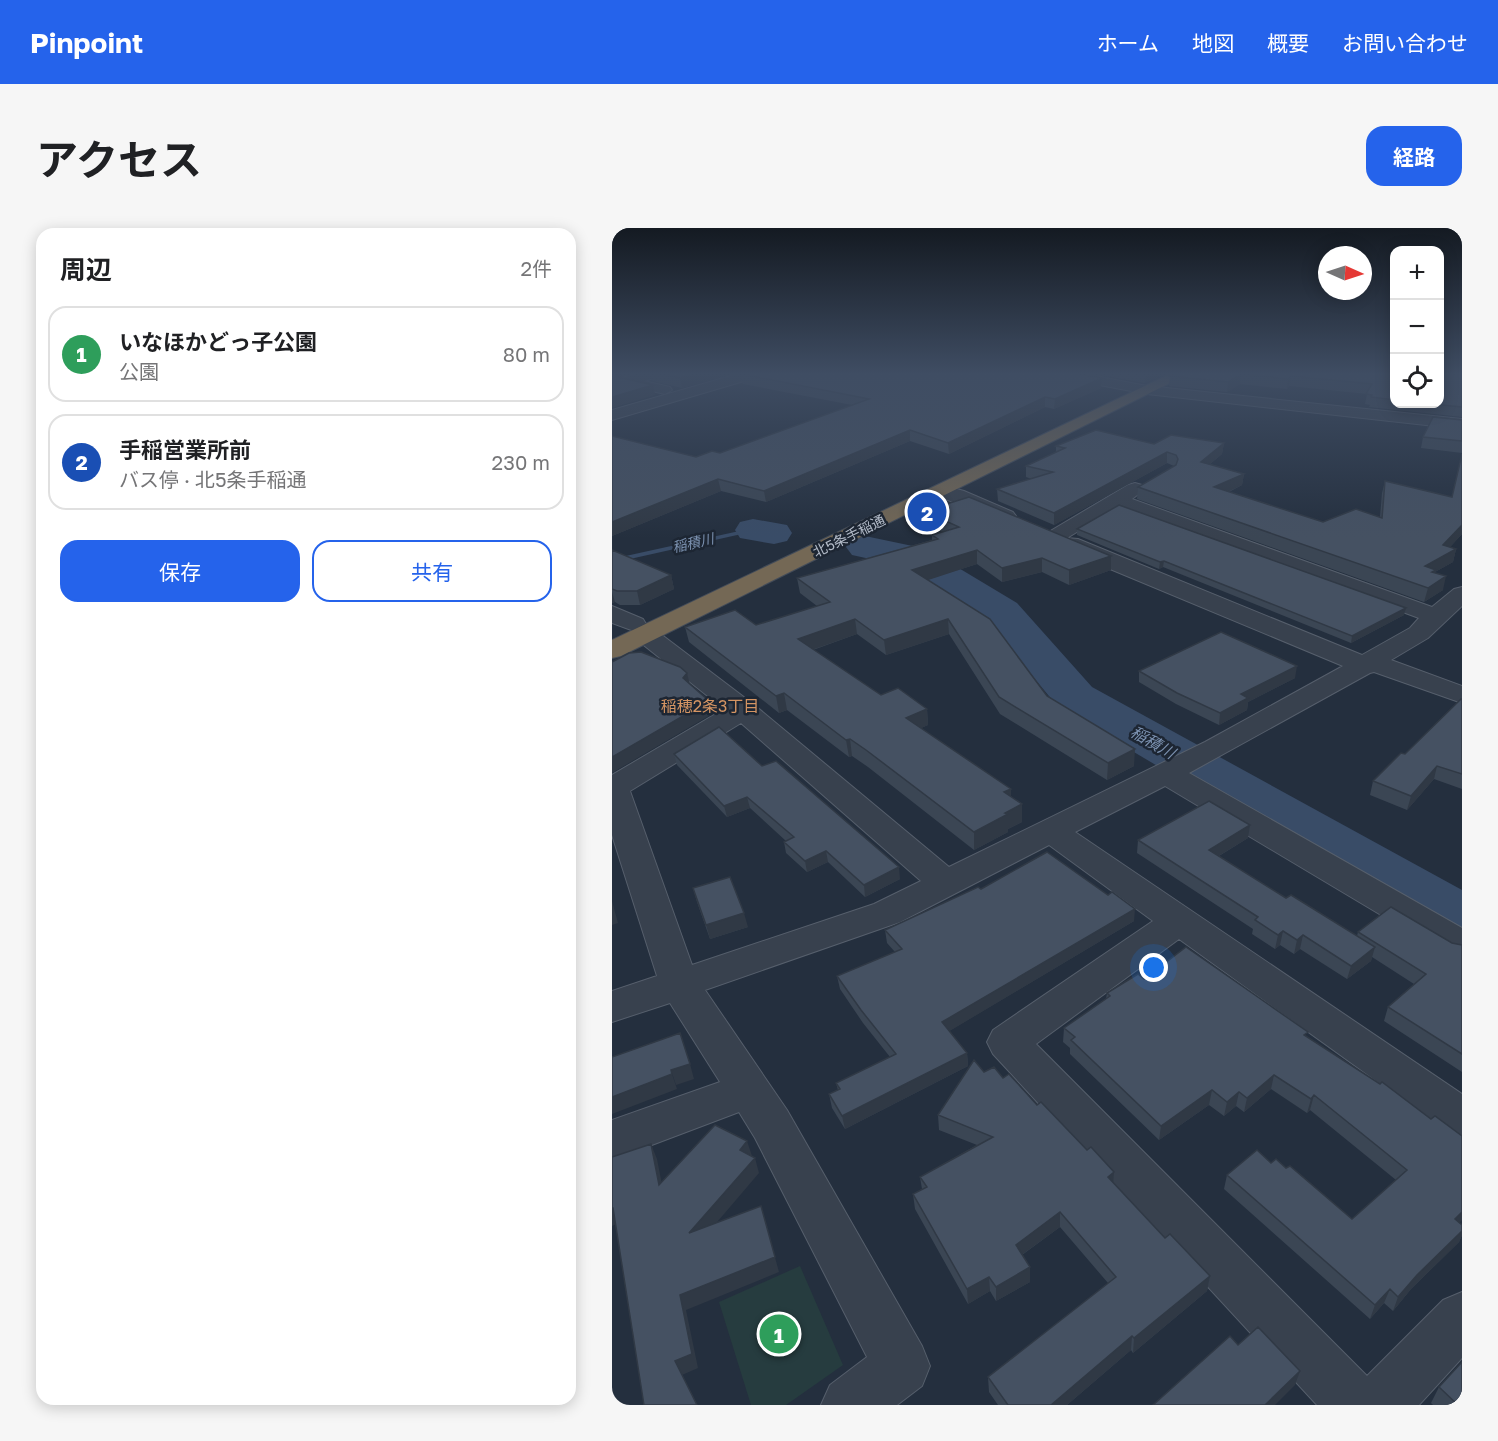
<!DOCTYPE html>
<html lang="ja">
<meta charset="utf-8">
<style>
body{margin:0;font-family:"Golos Text","Noto Sans JP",sans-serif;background:#f6f6f6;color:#202124}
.controls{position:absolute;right:18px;top:18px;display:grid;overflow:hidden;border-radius:12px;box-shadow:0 3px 15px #0003}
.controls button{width:54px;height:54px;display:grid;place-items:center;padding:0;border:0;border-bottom:2px solid #e0e0e0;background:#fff;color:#202124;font:30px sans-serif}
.compass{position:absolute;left:706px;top:18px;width:54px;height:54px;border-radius:50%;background:#fff;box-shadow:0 3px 15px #0003;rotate:93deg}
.you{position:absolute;left:542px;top:740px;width:21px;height:21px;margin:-15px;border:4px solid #fff;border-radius:50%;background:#1a73e8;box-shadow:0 0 0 9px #1a73e833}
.badge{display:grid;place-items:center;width:39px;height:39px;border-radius:50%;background:#2563eb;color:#fff;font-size:20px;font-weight:700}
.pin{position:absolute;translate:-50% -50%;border:3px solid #fff;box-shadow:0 2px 6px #0006}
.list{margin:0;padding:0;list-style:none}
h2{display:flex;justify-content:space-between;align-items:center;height:78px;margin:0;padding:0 24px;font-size:26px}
h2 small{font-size:20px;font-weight:400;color:#757577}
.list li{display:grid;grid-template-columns:39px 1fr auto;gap:18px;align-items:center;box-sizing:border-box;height:96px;margin:0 12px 12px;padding:0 12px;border:2px solid #e0e0e0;border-radius:18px}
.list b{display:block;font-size:22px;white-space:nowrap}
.list p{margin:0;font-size:20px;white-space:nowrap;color:#757577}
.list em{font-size:20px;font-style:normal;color:#757577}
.actions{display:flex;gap:12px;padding:18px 24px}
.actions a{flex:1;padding:14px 0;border:2px solid #2563eb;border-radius:18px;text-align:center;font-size:21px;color:#2563eb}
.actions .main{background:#2563eb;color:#fff}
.icon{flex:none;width:33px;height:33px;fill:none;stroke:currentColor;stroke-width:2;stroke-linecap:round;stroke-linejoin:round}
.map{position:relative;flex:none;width:850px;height:1177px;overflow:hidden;border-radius:18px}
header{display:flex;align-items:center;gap:36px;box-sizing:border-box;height:84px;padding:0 30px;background:#2563eb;color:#fff}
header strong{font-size:28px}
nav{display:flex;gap:33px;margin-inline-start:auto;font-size:21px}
.intro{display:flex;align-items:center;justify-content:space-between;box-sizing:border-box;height:144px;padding:0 36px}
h1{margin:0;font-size:42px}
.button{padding:15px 27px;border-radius:18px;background:#2563eb;color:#fff;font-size:21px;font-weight:700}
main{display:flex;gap:36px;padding:0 36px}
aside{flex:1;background:#fff;border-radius:18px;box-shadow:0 3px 15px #0003}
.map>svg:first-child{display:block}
.green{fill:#263c3f}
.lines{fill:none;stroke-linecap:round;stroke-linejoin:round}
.stream{fill:#394c67;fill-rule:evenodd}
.river{fill:#394c67;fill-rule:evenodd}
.street-casing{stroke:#565f6c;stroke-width:2}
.highway-casing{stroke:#434c59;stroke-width:2}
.street{fill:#38414e;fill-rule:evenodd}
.highway{fill:#746855;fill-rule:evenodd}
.wall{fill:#3b4654}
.shaded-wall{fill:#303945}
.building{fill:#455162;stroke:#303945;stroke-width:1.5}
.labels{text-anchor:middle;stroke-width:5;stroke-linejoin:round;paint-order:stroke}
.far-street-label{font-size:14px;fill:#b4bcc9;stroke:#1d2633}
.far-water-label{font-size:14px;font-style:italic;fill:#7c92b1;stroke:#1d2633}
.neighbourhood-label{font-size:16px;fill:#d59563;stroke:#1d2633}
.water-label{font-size:16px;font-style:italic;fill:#7c92b1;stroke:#1d2633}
</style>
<header>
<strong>Pinpoint</strong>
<nav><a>ホーム</a><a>地図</a><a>概要</a><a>お問い合わせ</a></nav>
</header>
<div class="intro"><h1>アクセス</h1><a class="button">経路</a></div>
<main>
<aside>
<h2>周辺<small>2件</small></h2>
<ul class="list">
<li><span class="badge" style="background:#2e9e5b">1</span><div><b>いなほかどっ子公園</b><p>公園</p></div><em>80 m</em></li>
<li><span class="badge" style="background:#1a4fb4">2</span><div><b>手稲営業所前</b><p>バス停 · 北5条手稲通</p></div><em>230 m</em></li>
</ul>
<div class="actions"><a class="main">保存</a><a>共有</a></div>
</aside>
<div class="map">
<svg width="850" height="1177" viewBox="0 0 850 1177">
<rect width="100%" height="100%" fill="#242f3e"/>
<path class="green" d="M188 1038 231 1137 174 1177H139L107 1074Z"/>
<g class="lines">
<path class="stream" d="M141 300 144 302 143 303 0 335V331Z"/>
<path class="river" d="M141 291 175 297 180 305 175 313 162 316 128 310 123 302 128 294Z
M253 308 315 321 405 375 480 459 850 662V712L827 705 446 479 375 393 290 338 240 327 234 319 240 311Z"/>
<g class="street-casing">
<path id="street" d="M28 145H51L49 148 32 153 58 159 60 162 53 166 9 156 7 153 9 150Z
M129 145H151L149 148 0 192V182Z
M438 145H467L535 158 850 191V201L535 166 445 149Z
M523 255 530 257 533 261 520 271 820 379 842 361 850 359V378L816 410 779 432 850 458V475L762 444 758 445 577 545 850 700V730L836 727 553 558 463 604 850 866V909L834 903 567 711 424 816 755 1148 831 1072 850 1064V1130L807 1177H705L381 826 375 814 381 802 541 693 437 617 288 694 93 762 175 882 310 1118 318 1138 310 1158 285 1177H209L218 1157 255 1129 143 910 127 884 0 932V892L108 854 58 775 0 794V763L45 748 0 607V547L112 481 24 411 20 406 22 403 0 395V378L31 391 34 396 33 398 42 401 141 476 337 639 593 514 731 438 450 321 447 316 449 314 435 313 431 309 435 305 516 257ZM506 279 807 390 798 400 750 427 466 311 455 310ZM129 495 309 653 262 676 80 737 18 563Z
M330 257 352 263 401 284 404 288 401 292H387L323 267 320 263 323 259Z"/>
</g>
<g class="highway-casing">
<path id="highway" d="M560 145H578L9 428 0 430V412Z"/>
</g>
<use href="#street" class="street"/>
<use href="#highway" class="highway"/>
</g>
<path class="wall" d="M38 145H122L70 160 40 153Z
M478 145H555L533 155Z
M565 145H783V176H828L850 146V189L757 179 758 177 753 176 755 166 677 158 675 161 628 156 615 164 557 158 558 148Z
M129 146 490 150 489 160 442 181 433 179 337 226 298 213 154 274 109 263 0 308V208L84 229 108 225 240 177 131 156Z
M850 192V225L809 220 811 209Z
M612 215 610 226 598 236 632 246 630 257 617 264 711 294 768 289 770 265 773 253 840 269 850 226V306L838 319 844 321 841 334 823 344 831 362 812 374 525 271 526 259 562 238 555 235 442 297 386 273 385 261 420 251 414 249V238L444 224V218Z
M312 283 499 342 457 357 430 344 390 354 365 336 315 352 435 468 522 538 495 552 388 486 337 406 274 427 245 406 201 422 269 467 315 481 316 497 309 500 399 568 410 594 396 601V604L362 622 256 539 240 528 237 529 175 482 167 485 77 414 73 399 144 397 205 378 188 365 185 350 320 312V307L330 304 313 296Z
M465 301 792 387 739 415 551 339 547 341 465 307Z
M0 322 59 347 62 361 28 377H8L3 374 0 375Z
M527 443 683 450 636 474 635 482 607 497 564 476 527 454Z
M850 471V561L822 551 795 582 758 567 761 553 793 526Z
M62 526 150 538 288 651 253 669 216 634 195 644 174 625 172 614 174 613 138 580 115 589 65 537Z
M636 610 607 628 674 670 745 708 746 704 840 715 850 717V844L772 793 776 779 802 756 760 729 759 733 735 751 688 721 682 726 668 717 663 721 640 706 641 701 525 625 526 612Z
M81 660 136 699 98 711 85 674Z
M369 661 522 693 337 803 355 825 356 838 233 901 220 880 217 866 226 862 224 855 278 829 251 795 228 761 225 748 283 724 275 715 273 702Z
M532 751 695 809 850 997V1007L847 1014 799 1061 781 1083 772 1075 758 1091 612 961 615 947 659 935 674 940 740 991 784 952 698 882 695 885 659 861 632 884 624 878 612 888 597 877 547 912 458 826V820L451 814 452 800 494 771 495 765Z
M372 844 391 850 425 877 475 922 502 944 501 955 553 1010 598 1048 595 1063 521 1125 519 1122 455 1177H386L377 1164 376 1149 496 1055 448 999 410 1027 418 1039V1054L384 1073 378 1063 356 1076 303 981 301 966 310 961 308 949 365 917 327 902 326 887Z
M827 1159 850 1177H821L819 1175Z"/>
<path class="shaded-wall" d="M3 145H20L8 148 5 154Z
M87 145H122L70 160 68 150Z
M536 145H555L533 155 534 146Z
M629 146 628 156 615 164 616 154Z
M679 148 677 158 675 161 676 151Z
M490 150 489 160 442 181 443 171Z
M41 157 43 167 0 180V169Z
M433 169V179L337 226 336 215Z
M298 202V213L154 274 152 263Z
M612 215 610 226 587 245 589 234Z
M555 224V235L442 297V285Z
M632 246 630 257 601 271 602 259Z
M106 251 109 263 0 308V294Z
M850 297V306L828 330 831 317Z
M844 321 841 334 823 344 820 355 813 338Z
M365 322V336L301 357 300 342Z
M499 328V342L457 357V342Z
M430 330V344L390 354V340Z
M552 333 551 339 547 341 548 334Z
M59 347 62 361 28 377 25 363Z
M834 348 831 362 812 374 816 360Z
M0 364 3 374 0 375Z
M794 380 792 387 739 415 740 408Z
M243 391 245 406 188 426 186 411Z
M336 391 337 406 274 427 272 412Z
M685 438 683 450 636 474 635 482 607 497 608 485 629 466Z
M75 445 78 457 71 450Z
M172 465 175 482 167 485 164 468Z
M97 473 100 486 0 545V529Z
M315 481 316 497 295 506 294 490Z
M238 511 240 528 237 529 234 512Z
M523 521 522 538 495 552 496 535Z
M825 538 822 551 795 582 799 568Z
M399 561V578L392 564Z
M135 569 138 580 115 589 112 578Z
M410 576V594L396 601V604L362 622V604L393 585Z
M638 597 636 610 595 635 597 622Z
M214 623 216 634 195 644 193 633Z
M287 639 288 651 253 669 252 657Z
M0 673 6 695 0 697Z
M523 681 522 693 331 807 330 794Z
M132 685 136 699 98 711 94 697Z
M671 703 668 717 663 721 666 707Z
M691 707 688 721 682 726 685 712Z
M763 719 759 733 735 751 739 738Z
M355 825 356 838 233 901 230 888Z
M78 836 82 851 64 857 59 842Z
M60 846 65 861 0 886V869Z
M662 847 659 861 632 884 635 870Z
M600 862 597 877 547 912 549 898Z
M627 864 624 878 612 888 615 874Z
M702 867 698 882 695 885 699 871Z
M135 913 140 928 128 922Z
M39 916 45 931 53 972 47 957Z
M143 930 147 945 83 1020 77 1005Z
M502 944 501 959 496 949Z
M149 978 167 1044 74 1082 86 1140 70 1147 63 1133 68 1067Z
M0 980H1L7 995 0 998Z
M448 984V999L404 1031V1017Z
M850 984V992L837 1006 843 991Z
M850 1003V1007L847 1014 799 1061 781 1083 786 1069 805 1047Z
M418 1039V1054L384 1073V1059Z
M598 1048 595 1063 521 1125 522 1110Z
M377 1049 378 1063 356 1076 355 1061Z
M778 1061 772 1075 758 1091 763 1077Z
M520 1108 519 1122 455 1177H439Z
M688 1143 683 1157 663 1177H653Z"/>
<path class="building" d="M0 145H3L6 149 41 157 0 169Z
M45 145H87L68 150Z
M134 145H461L490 150 443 171 433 169 336 215 298 202 152 263 106 251 0 294V208L84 229 100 223 108 225 257 171 129 146Z
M565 145H783V172L759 169 760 167 754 166 760 156 679 148 676 151 629 146 616 154 558 148Z
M828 145 850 146V179L820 176H828Z
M821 189 850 192V213L811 209Z
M484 202 542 216 559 207 612 215 589 234 632 246 602 259 711 294 744 281 770 290 773 253 840 269 850 226V297L831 317 844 321 813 338 824 342 820 344 834 348 816 360 526 259 564 237 566 231 564 227 555 224 442 285 385 261 441 244 414 238 453 220 444 218Z
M357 269 499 328 457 342 430 330 390 340 365 322 300 342 378 391 435 468 523 521 496 535 387 469 336 391 272 412 243 391 186 411 269 467 286 460 315 481 294 490 399 561 392 564 410 576 393 585 396 586 362 604 254 522 238 511 234 512 172 465 164 468 73 399 123 382 144 397 218 374 185 350 326 311 320 307 347 299 312 283Z
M507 277 794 380 740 408 552 333 548 334 465 301Z
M0 322 59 347 25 363H5L0 361Z
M609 404 685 438 629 466 636 470 608 485 565 465 527 443Z
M29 424 68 439 75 445 71 450 97 473 0 529V434L17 425Z
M849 471H850V546L825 538 799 568 761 553 789 525 793 526Z
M107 499 150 538 164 533 287 639 252 657 214 623 193 633 172 614 182 609 135 569 112 578 62 526Z
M597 573 638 597 597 622 674 670 679 667 763 719 739 738 691 707 685 712 671 703 666 707 643 692 646 689 526 612Z
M435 624 496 667 500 664 523 681 330 794 355 825 230 888 217 866 228 861 224 855 284 826 249 782 225 748 290 721 273 702 366 659 369 661Z
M118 649 132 685 94 697 81 660Z
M779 679 840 715 850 717V826L776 779 814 746 746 704Z
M574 719 696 804 692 807 768 856 770 854 819 891 823 888 850 908V984L843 991 850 997V1003L805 1047 786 1069 778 1061 763 1077 615 947 645 922 659 935 664 931 674 940 678 938 740 991 795 942 702 867 699 871 662 847 635 870 627 864 615 874 600 862 549 898 459 812 463 809 452 800 498 768 495 765 526 746 532 751Z
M68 805 78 836 59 842 60 846 0 869V829Z
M362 832 372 844 382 839 391 850 397 846 425 877 429 874 475 922 479 919 502 944 496 949 553 1010 558 1006 598 1048 522 1110 520 1108 439 1177H396L376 1149 504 1049 448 984 404 1017 418 1039 384 1059 377 1049 355 1061 301 966 315 959 308 949 381 909 326 887Z
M103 897 135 913 128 922 143 930 77 1005 149 978 163 1029 68 1067 80 1126 63 1133 85 1177H32L1 980H0V929L39 916 47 957Z
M646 1099 688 1143 653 1177H541L618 1108 626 1117Z
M850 1134V1177H846L827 1159Z"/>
<linearGradient id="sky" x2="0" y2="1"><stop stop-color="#141a22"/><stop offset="0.47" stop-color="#3f4d63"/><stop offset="1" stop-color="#3f4d63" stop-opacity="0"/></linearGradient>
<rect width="850" height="310" fill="url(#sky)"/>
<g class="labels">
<g class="far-street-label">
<text transform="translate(237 308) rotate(-26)" y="5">北5条手稲通</text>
</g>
<g class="far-water-label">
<text transform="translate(81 315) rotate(-13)" y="5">稲積川</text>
</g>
<g class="neighbourhood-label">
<text x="98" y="484">稲穂2条3丁目</text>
</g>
<g class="water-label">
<text transform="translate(541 514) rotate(30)" y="6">稲積川</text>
</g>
</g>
</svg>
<div class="controls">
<button>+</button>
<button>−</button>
<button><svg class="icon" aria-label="locate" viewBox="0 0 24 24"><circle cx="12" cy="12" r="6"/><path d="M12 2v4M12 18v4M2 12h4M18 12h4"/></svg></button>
</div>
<svg class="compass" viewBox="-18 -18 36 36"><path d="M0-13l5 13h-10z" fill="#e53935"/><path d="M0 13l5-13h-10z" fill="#757577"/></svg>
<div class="you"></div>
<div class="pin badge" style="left:167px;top:1106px;background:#2e9e5b">1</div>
<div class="pin badge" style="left:315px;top:284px;background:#1a4fb4">2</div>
</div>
</main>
